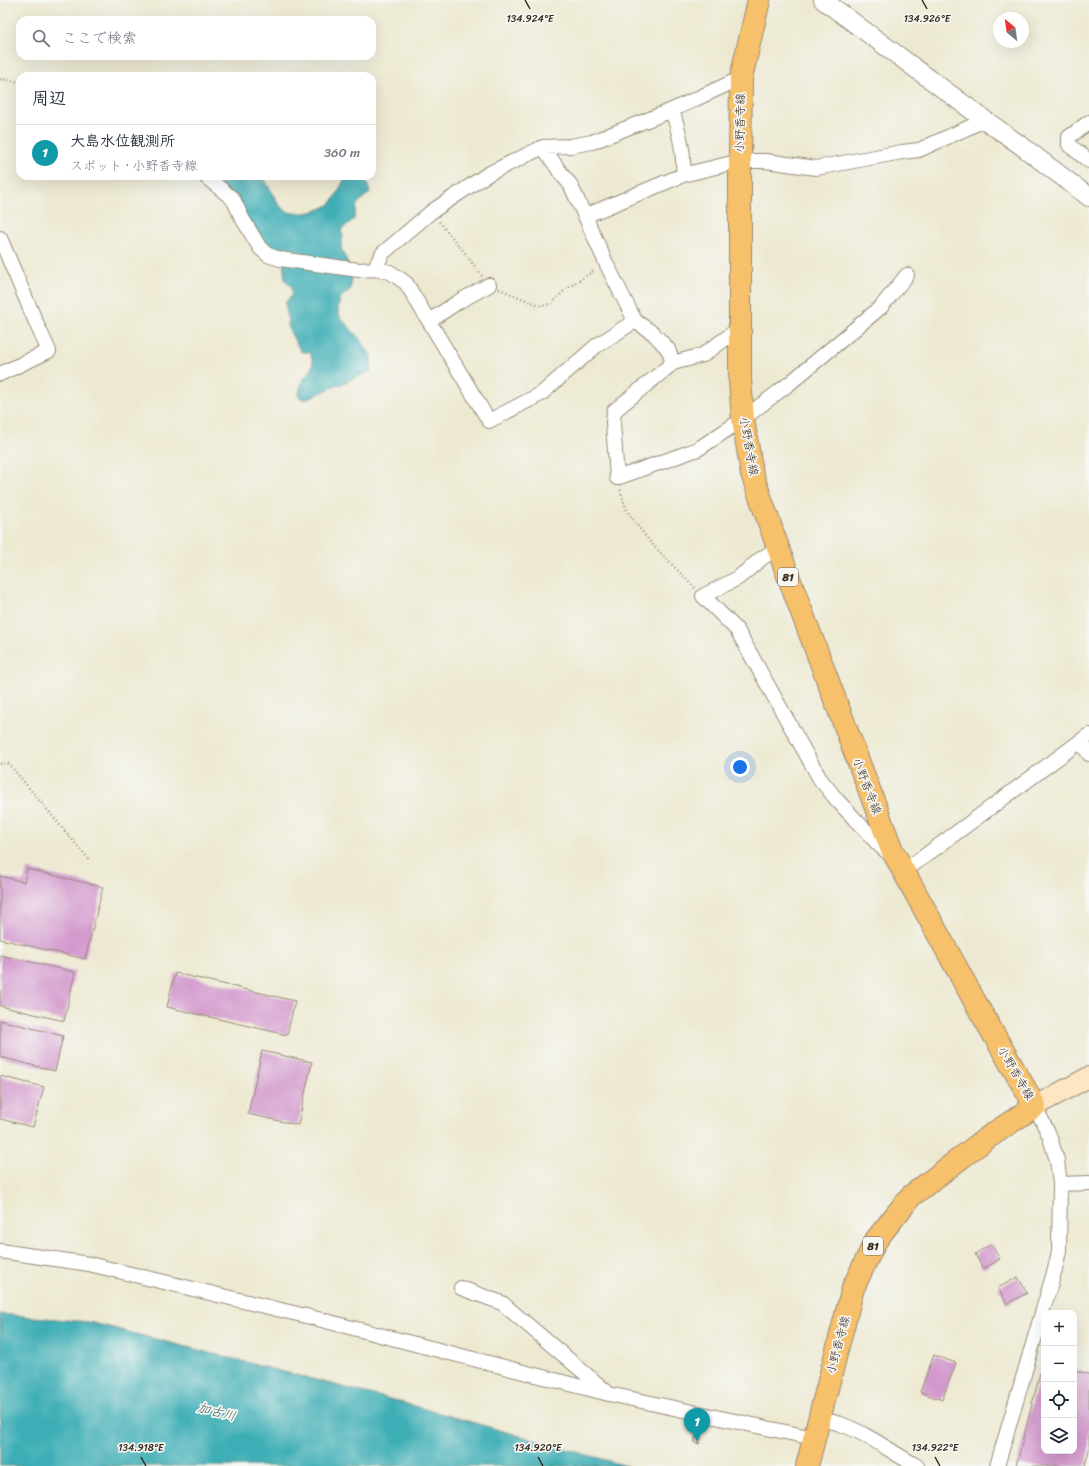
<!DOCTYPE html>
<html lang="ja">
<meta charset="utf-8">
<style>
body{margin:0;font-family:Sriracha,"Klee One",sans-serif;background:#f6f6f7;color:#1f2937}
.controls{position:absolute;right:12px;bottom:12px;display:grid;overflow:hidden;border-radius:8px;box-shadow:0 4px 16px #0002}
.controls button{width:36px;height:36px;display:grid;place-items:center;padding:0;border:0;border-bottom:1px solid #e0e1e3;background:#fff;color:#1f2937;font:20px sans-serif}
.compass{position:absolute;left:993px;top:12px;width:36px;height:36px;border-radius:50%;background:#fff;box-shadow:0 4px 16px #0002;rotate:331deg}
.you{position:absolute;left:740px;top:767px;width:14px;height:14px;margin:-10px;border:3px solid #fff;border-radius:50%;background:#1a73e8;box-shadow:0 0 0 6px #1a73e833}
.badge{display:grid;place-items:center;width:26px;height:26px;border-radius:50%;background:#0b8043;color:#fff;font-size:13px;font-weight:700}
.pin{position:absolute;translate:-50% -33px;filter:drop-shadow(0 1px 2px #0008)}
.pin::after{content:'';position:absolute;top:21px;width:14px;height:12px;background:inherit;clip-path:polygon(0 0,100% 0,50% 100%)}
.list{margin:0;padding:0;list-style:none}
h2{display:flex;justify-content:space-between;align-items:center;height:52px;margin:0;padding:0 16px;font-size:17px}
h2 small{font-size:13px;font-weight:400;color:#747a83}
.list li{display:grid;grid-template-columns:26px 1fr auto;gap:12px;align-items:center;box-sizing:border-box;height:56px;padding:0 16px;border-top:1px solid #e0e1e3}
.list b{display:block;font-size:15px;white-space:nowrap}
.list p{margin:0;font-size:13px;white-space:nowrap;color:#747a83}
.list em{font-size:13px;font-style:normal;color:#747a83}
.icon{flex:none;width:22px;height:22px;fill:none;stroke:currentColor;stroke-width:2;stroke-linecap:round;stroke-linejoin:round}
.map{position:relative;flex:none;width:1089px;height:1466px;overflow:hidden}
.search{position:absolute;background:#fff;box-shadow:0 4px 16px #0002;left:16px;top:16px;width:360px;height:44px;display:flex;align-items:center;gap:10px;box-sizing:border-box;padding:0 14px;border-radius:12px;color:#747a83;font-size:15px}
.panel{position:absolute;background:#fff;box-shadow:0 4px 16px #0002;left:16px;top:72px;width:360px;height:108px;border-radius:12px}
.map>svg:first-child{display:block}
.water{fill:#3daeb6;stroke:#3c6c6a}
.building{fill:#d399cd}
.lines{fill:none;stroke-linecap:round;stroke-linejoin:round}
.minor-casing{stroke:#948a78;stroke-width:16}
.tertiary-casing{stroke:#948a78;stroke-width:20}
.secondary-casing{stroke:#948a78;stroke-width:22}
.primary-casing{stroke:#948a78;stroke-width:24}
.path{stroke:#948a78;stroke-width:2.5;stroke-dasharray:1 3;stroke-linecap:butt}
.minor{stroke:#fff;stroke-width:14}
.tertiary{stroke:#fff;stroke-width:18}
.secondary{stroke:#fce6c4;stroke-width:20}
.primary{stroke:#f7c06b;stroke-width:22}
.ticks{fill:none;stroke:#3b2a1e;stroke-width:1.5}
.labels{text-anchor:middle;stroke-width:3.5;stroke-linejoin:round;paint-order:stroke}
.shield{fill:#f6f6f2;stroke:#73675e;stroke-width:1}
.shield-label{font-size:11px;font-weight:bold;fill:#3b2a1e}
.street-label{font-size:12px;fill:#3b2a1e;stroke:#f6f6f2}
.water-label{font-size:13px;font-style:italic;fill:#3c5f5b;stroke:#f6f6f2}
.ticks-label{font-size:10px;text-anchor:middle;fill:#3b2a1e;stroke:#f6f6f2;stroke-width:3.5;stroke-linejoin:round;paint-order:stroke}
</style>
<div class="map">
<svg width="1089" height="1466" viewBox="0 0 1089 1466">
<rect width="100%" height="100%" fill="#f6f6f2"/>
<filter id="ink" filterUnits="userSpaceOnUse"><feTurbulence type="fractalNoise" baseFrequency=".025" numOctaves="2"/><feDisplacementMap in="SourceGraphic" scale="8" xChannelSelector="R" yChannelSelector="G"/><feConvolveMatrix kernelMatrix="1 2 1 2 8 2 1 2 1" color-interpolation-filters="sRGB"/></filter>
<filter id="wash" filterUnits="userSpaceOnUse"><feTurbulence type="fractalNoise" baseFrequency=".012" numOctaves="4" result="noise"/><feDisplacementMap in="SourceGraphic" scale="16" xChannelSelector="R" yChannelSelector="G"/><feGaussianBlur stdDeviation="0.9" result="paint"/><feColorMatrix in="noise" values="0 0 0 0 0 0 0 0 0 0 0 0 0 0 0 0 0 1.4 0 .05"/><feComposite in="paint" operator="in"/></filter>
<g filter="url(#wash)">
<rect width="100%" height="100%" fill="#ede9d1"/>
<path class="water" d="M214 176H261C270 184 273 198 281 207 291 219 322 212 332 202 337 196 340 187 344 180H352L366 178 370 193 363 198 357 205 354 219 341 230 343 236 341 248 347 261 352 280 350 290 341 297 338 308 340 317 361 340 371 356 372 366 371 371 311 397 305 400 298 396 303 379 311 371 313 362 310 352H301L289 330 285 303 292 295V287L285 280 282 252 274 246 265 249Z
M0 1314 89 1322 386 1398 627 1466H0Z"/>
<g id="blocks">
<path class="building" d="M27 869 103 887 85 959 0 939V876L24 882Z
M0 955 75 972 64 1021 0 1006Z
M175 973 295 1001 287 1035 167 1007Z
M0 1020 63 1036 55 1071 0 1057Z
M262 1051 312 1062 298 1125 248 1114Z
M0 1076 44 1087 33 1127 0 1119Z
M991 1244 1000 1259 983 1269 975 1254Z
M1018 1277 1027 1293 1007 1304 998 1288Z
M934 1355 956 1363 942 1400 920 1392Z
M1043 1362 1044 1363V1451H1074V1370L1089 1374V1450L1085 1466H1016Z
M695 1437 700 1438 699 1444 695 1443Z"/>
</g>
</g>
<g filter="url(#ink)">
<use href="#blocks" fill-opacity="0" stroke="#948a78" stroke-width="1"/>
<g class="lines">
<g class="minor-casing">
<path id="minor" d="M672 110C679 131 685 153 683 175
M1089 122 1069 137V145L1089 161
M543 147 563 176 570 184 585 216
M205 176 233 199 242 218 260 248 268 255 280 259 359 270 374 269 390 272 406 283 489 421 541 394 596 346 635 321
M0 238 38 327 49 351 0 374
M374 269 383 253 431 212 488 174 543 147 570 146 592 142 672 110 741 78
M429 321 458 302 489 285
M740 328 703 355 673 363 668 349 653 333 635 321 606 263 585 216 683 175 740 161H766L816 168 902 152 919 150 985 120
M673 363 614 411 613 423 617 478 698 449 743 419 790 383 881 307 907 275
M778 548 762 558 738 578 703 596 737 630 820 779 837 800 879 845 887 852 892 850
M1081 741 1089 754
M903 872 1089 735
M1060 1184 1089 1183
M0 1251 89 1264 310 1317 609 1394 813 1438
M461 1288 502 1303 607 1392
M818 1420C825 1421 833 1421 840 1424 867 1433 891 1452 917 1466
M997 1466 1055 1269 1059 1251 1060 1184 1057 1160 1049 1135 1035 1106"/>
</g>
<g class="tertiary-casing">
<path id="tertiary" d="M823 0 985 120 1023 147 1089 197"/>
</g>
<g class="secondary-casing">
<path id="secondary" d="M1035 1106 1089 1077"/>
</g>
<g class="primary-casing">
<path id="primary" d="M759 0 741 78 740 161V380L743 419 752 474 787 573 892 850 979 1009 1035 1106 987 1138 911 1196 876 1240 853 1288 807 1466"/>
</g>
<path class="path" d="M0 79 20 82
M439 222 461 248 482 276
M499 289 541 306 552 303 566 289 595 270
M620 490 627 511 649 541 695 588
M0 764 3 763 9 764 90 861"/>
<use href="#minor" class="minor"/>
<use href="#tertiary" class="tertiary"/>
<use href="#secondary" class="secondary"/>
<use href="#primary" class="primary"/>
</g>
</g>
<path class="ticks" d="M525 0 530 9M922 0 927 9M141 1457 146 1466M538 1457 543 1466M935 1457 940 1466"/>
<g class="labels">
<g class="shield">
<rect x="778" y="568" width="20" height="18" rx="3"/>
<rect x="863" y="1237" width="20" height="18" rx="3"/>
</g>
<g class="shield-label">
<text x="788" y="581">81</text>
<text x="873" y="1250">81</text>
</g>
<g class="street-label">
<text transform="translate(740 123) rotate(-89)" y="4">小野香寺線</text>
<text transform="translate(749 446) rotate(80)" y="4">小野香寺線</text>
<text transform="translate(867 786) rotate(69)" y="4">小野香寺線</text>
<text transform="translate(1016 1073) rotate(60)" y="4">小野香寺線</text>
<text transform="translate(838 1345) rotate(-75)" y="4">小野香寺線</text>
</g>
<g class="water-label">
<text transform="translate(217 1411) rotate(14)" y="5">加古川</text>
</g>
</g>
<g class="ticks-label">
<text x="530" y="22">134.924°E</text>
<text x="927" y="22">134.926°E</text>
<text x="141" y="1451">134.918°E</text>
<text x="538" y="1451">134.920°E</text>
<text x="935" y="1451">134.922°E</text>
</g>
</svg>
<div class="controls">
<button>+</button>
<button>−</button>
<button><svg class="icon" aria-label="locate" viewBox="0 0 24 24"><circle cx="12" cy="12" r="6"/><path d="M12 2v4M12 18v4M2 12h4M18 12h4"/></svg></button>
<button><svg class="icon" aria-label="layers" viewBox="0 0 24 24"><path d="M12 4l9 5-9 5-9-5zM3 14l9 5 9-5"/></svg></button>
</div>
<svg class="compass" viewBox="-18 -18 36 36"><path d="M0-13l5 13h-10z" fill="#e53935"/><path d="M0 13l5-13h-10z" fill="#747a83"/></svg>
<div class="you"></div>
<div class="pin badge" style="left:697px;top:1441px;background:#0f9aa8">1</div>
<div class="search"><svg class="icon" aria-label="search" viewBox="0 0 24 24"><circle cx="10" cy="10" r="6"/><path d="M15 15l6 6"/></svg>ここで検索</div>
<section class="panel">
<h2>周辺<small></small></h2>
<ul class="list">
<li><span class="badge" style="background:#0f9aa8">1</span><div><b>大島水位観測所</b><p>スポット · 小野香寺線</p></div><em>360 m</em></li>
</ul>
</section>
</div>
